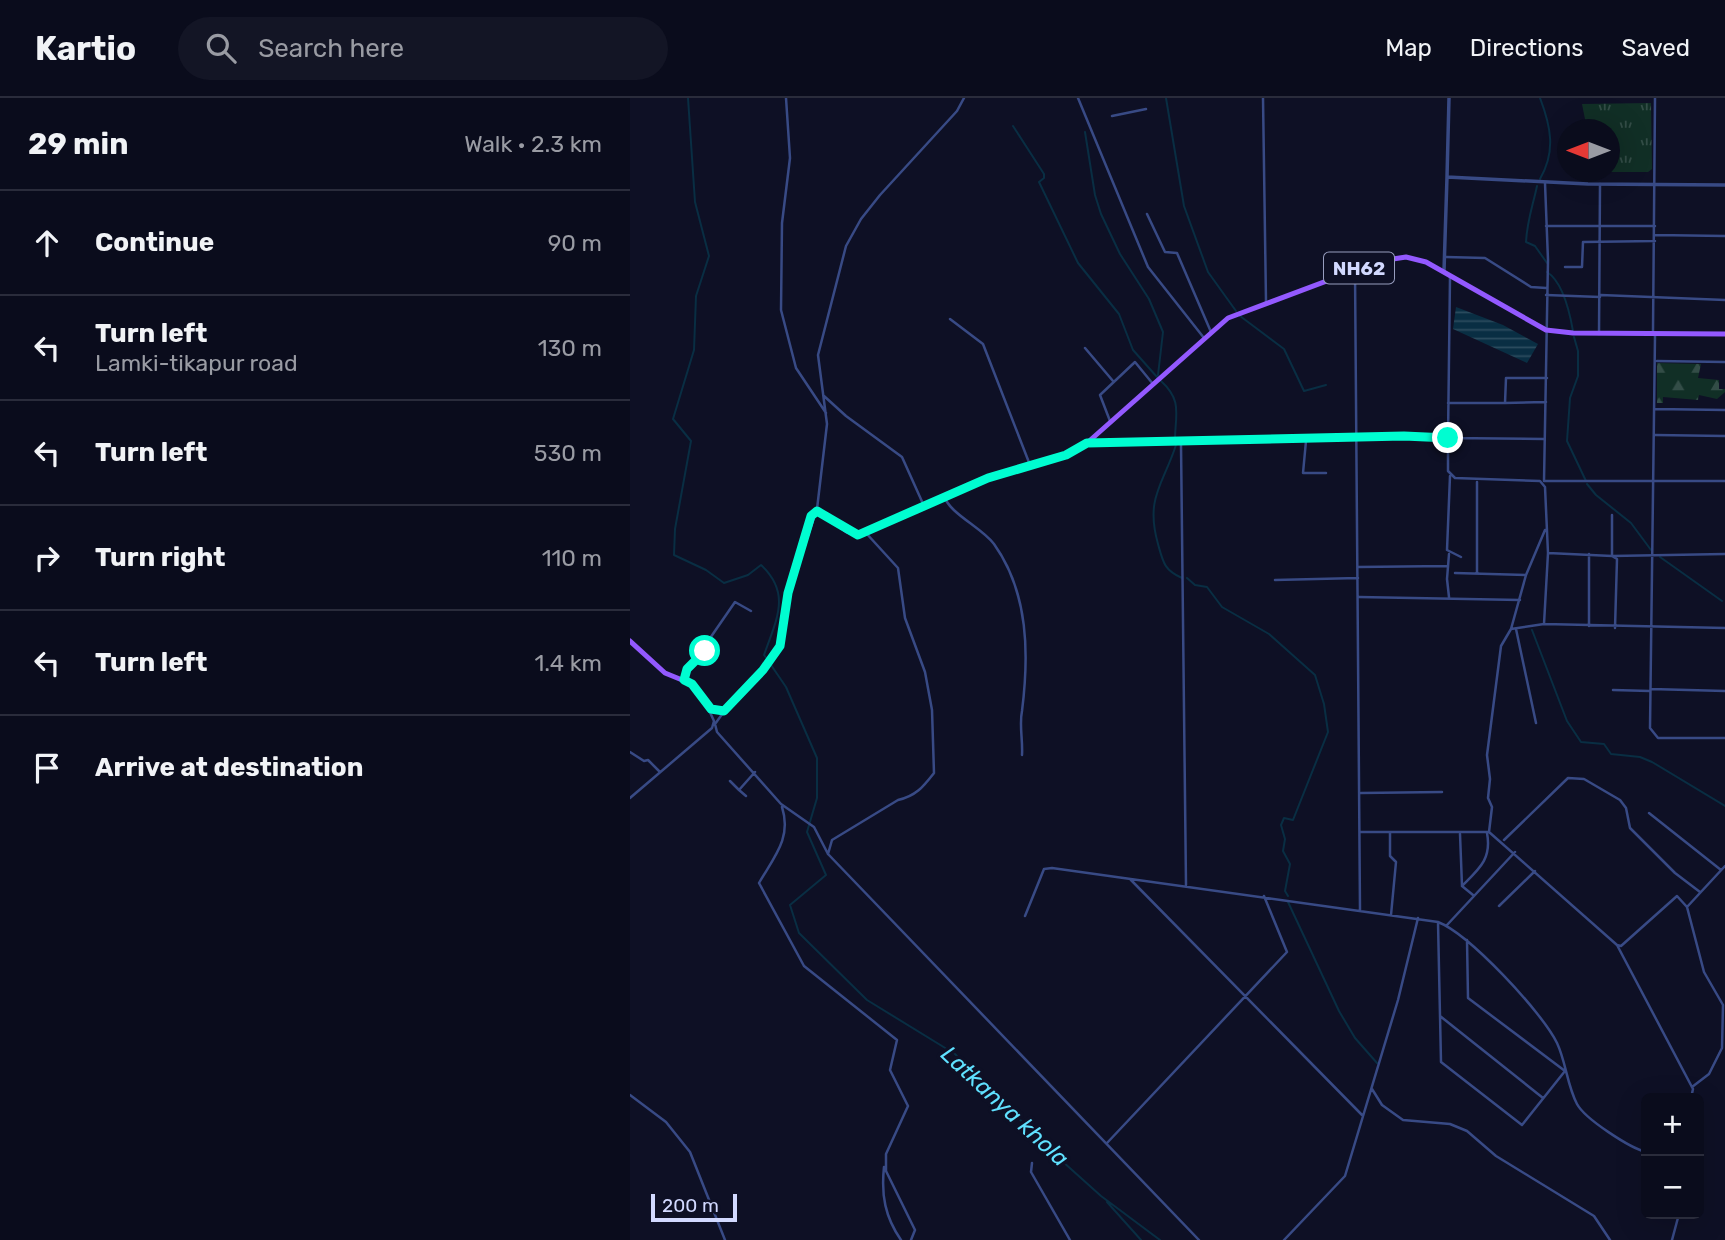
<!DOCTYPE html>
<meta charset="utf-8">
<style>
body{margin:0;font-family:Rubik,sans-serif;background:#131525;color:#f1f3f6}
.controls{position:absolute;right:21px;bottom:21px;display:grid;overflow:hidden;border-radius:10px;box-shadow:0 7px 28px #0002}
.controls button{width:63px;height:63px;display:grid;place-items:center;padding:0;border:0;border-bottom:2px solid #2a2c3b;background:#0a0c1c;color:#f1f3f6;font:35px sans-serif}
.compass{position:absolute;left:927px;top:21px;width:63px;height:63px;border-radius:50%;background:#0a0c1c;box-shadow:0 7px 28px #0002;rotate:270deg}
.scale{position:absolute;left:21px;bottom:18px;width:86px;box-sizing:border-box;padding-left:7px;border:4px solid #d2d9ff;border-top:0;font-size:19px;line-height:24px;white-space:nowrap;color:#d2d9ff;-webkit-text-stroke:5px #0e1025;paint-order:stroke}
.stop{position:absolute;width:21px;height:21px;margin:-16px;border:5px solid #00fdd1;border-radius:50%;background:#fff}
.stop.end{background:#00fdd1;border-color:#fff;box-shadow:0 2px 7px #0008}
.list{margin:0;padding:0;list-style:none}
h2{display:flex;justify-content:space-between;align-items:center;height:91px;margin:0;padding:0 28px;font-size:30px}
h2 small{font-size:23px;font-weight:400;color:#999ba3}
.list li{display:grid;grid-template-columns:46px 1fr auto;gap:21px;align-items:center;box-sizing:border-box;height:105px;padding:0 28px;border-top:2px solid #2a2c3b}
.list b{display:block;font-size:26px;white-space:nowrap}
.list p{margin:0;font-size:23px;white-space:nowrap;color:#999ba3}
.list em{font-size:23px;font-style:normal;color:#999ba3}
.icon{flex:none;width:38px;height:38px;fill:none;stroke:currentColor;stroke-width:2;stroke-linecap:round;stroke-linejoin:round}
.map{position:relative;flex:none;width:1095px;height:1142px;overflow:hidden}
header{display:flex;align-items:center;gap:42px;box-sizing:border-box;height:98px;padding:0 35px;background:#0a0c1c;border-bottom:2px solid #2a2c3b}
header strong{font-size:33px}
nav{display:flex;gap:38px;margin-inline-start:auto;font-size:24px}
.search{width:490px;height:63px;background:#131525;display:flex;align-items:center;gap:18px;box-sizing:border-box;padding:0 24px;border-radius:38px;color:#999ba3;font-size:26px}
main{display:flex}
aside{flex:1;background:#0a0c1c}
.map>svg:first-child{display:block}
.forest{fill:url(#forest-firs)}
.park{fill:url(#park-tufts)}
.water{fill:url(#water-rules)}
.lines{fill:none;stroke-linecap:round;stroke-linejoin:round}
.stream{stroke:#092e43;stroke-width:2}
.minor{stroke:#384a85;stroke-width:2.5}
.tertiary{stroke:#384a85;stroke-width:3.5}
.primary{stroke:#9359ff;stroke-width:5}
.route{stroke:#00fdd1;stroke-width:9}
.labels{text-anchor:middle;stroke-width:7;stroke-linejoin:round;paint-order:stroke}
.shield{fill:#0e1025;stroke:#979dbe;stroke-width:2}
.shield-label{font-size:19px;font-weight:bold;fill:#d2d9ff}
.water-label{font-size:23px;font-style:italic;fill:#60e1ff;stroke:#0e1025}
</style>
<header>
<strong>Kartio</strong>
<div class="search"><svg class="icon" aria-label="search" viewBox="0 0 24 24"><circle cx="10" cy="10" r="6"/><path d="M15 15l6 6"/></svg>Search here</div>
<nav><a>Map</a><a>Directions</a><a>Saved</a></nav>
</header>
<main>
<aside>
<h2>29 min<small>Walk · 2.3 km</small></h2>
<ul class="list">
<li><svg class="icon" aria-label="ahead" viewBox="0 0 24 24"><path d="M12 20V5M6 11l6-6 6 6"/></svg><div><b>Continue</b></div><em>90 m</em></li>
<li><svg class="icon" aria-label="left" viewBox="0 0 24 24"><path d="M17 20v-9H6M10 6l-5 5 5 5"/></svg><div><b>Turn left</b><p>Lamki-tikapur road</p></div><em>130 m</em></li>
<li><svg class="icon" aria-label="left" viewBox="0 0 24 24"><path d="M17 20v-9H6M10 6l-5 5 5 5"/></svg><div><b>Turn left</b></div><em>530 m</em></li>
<li><svg class="icon" aria-label="right" viewBox="0 0 24 24"><path d="M7 20v-9h11M14 6l5 5-5 5"/></svg><div><b>Turn right</b></div><em>110 m</em></li>
<li><svg class="icon" aria-label="left" viewBox="0 0 24 24"><path d="M17 20v-9H6M10 6l-5 5 5 5"/></svg><div><b>Turn left</b></div><em>1.4 km</em></li>
<li><svg class="icon" aria-label="arrive" viewBox="0 0 24 24"><path d="M6 21V4h12l-3 4 3 4H6"/></svg><div><b>Arrive at destination</b></div></li>
</ul>
</aside>
<div class="map">
<svg width="1095" height="1142" viewBox="0 0 1095 1142">
<defs>
<pattern id="forest-firs" width="22" height="20" patternUnits="userSpaceOnUse" patternTransform="scale(1.75)"><rect width="22" height="20" fill="#112f26"/><path d="M5 1l3.5 6h-7zM16 11l3.5 6h-7z" fill="#334d47"/></pattern>
<pattern id="park-tufts" width="24" height="20" patternUnits="userSpaceOnUse" patternTransform="scale(1.75)"><rect width="24" height="20" fill="#112f26"/><path d="M3 7l-1-3M5 7V3M7 7l1-3M15 17l-1-3M17 17v-4M19 17l1-3" fill="none" stroke="#334d47"/></pattern>
<pattern id="water-rules" width="6" height="5" patternUnits="userSpaceOnUse" patternTransform="scale(1.75)"><rect width="6" height="5" fill="#092e43"/><path d="M0 2.5h6" fill="none" stroke="#2c4c5f"/></pattern>
</defs>
<rect width="100%" height="100%" fill="#0e1025"/>
<path class="forest" d="M1027 265 1071 266 1068 280 1089 282V291H1095V294L1087 301 1069 297 1068 302 1033 299V305H1027Z"/>
<path class="park" d="M1021 5 1022 71 1018 74H966H979V32L957 31 952 6Z"/>
<path class="water" d="M826 209 873 227 908 246 897 265 823 231Z"/>
<g class="lines">
<path class="stream" d="M58 0 65 104 79 158 66 198 64 252 43 321 61 343 45 431 44 457 76 472 94 485 118 477 131 467C162 496 146 522 134 557L138 562
M536 0 554 108 578 174 606 213
M383 28 414 76V80L409 84 448 165 489 216 503 252 527 279
M455 34 465 97 471 116 490 156 519 201 533 234 528 277
M910 81C926 53 921 29 910 0
M907 88C903 107 897 123 896 144L905 148 917 165
M917 174C933 184 940 216 943 233
M610 218 654 251 674 293 696 287
M944 239 948 253V278L940 300 937 343 956 383
M531 283C553 303 545 317 545 342
M546 347C533 387 515 400 528 446 533 464 534 472 552 480
M957 386 966 397 1001 425 1021 452
M1030 459 1092 503
M557 480 565 487 577 489 592 509 639 536 685 577 694 606 698 634 663 722 654 720 651 727 655 741 653 753 660 766 655 793 658 798
M902 532 937 623 951 644 974 646 981 656 1010 659 1022 664 1095 708
M141 567 156 589 187 660V700L177 734 196 777 160 807 169 835 237 902 325 956 422 1054 471 1098 530 1142
M658 804 709 913 725 940 747 965
M477 1104 511 1142"/>
<path class="minor" d="M156 0 160 60 152 125 151 212 166 270 196 315
M448 0 518 169 574 240
M633 0 636 204
M482 18 516 11
M517 116 535 154 547 155 581 234
M916 128H1025
M1025 137 1095 138
M816 159 855 160 901 189 916 190
M935 169H952L953 144 1025 143
M725 173 730 812
M820 179 818 340 914 341
M916 197 970 199
M971 197 1095 202
M320 221 353 246 400 367
M1023 233 1025 0
M969 236 970 86
M1025 238 1020 630 1028 640H1095
M455 250 483 283
M1027 263 1095 264
M194 298 216 318 272 359 294 408
M818 305H875L876 280H917
M875 305 916 304
M1025 311 1095 312
M480 323 470 297 505 264 523 286
M1025 337 1095 338
M676 343 673 375H696
M460 345 815 339 818 340V373L825 380 910 383 915 389 918 455 982 458 1095 456
M551 346 556 787
M820 378 817 452 831 459
M914 383 918 162 915 85
M914 383H1095
M314 398C320 416 351 429 364 446 399 495 399 557 392 613 389 627 393 642 392 657
M187 411 197 326 188 257 216 148 231 121 250 97 327 13 334 0
M982 417V458L987 461 985 530
M918 455 914 526 881 531 871 548 857 657 860 681 858 700 862 709 859 734 987 847 1063 991 1061 1000
M819 456 817 481 819 499
M728 469 817 468
M825 475 896 477
M847 475V384
M645 482 728 480
M729 499 890 502
M914 526 1095 530
M959 528V456
M881 531 896 477 915 432
M886 531 906 625
M54 582C58 567 74 560 76 546L105 504 121 513
M1021 591 1095 593
M983 592 1020 593
M93 615 85 626 87 634 151 706 184 729 198 756 569 1142
M0 654 14 663 18 662 30 674
M100 683 109 692 125 674
M109 692 116 698
M731 695 812 694
M0 700 82 630 84 623 78 610
M152 709C162 740 144 759 129 785L174 868 267 942 260 972 278 1008 256 1056V1073L285 1132 281 1142
M1019 715 1091 772
M731 734H859
M760 734V758L766 764 761 817
M830 736 832 788 843 797
M874 742 938 680 954 681 990 702 996 710 1000 730 1045 775 1070 794
M198 756 202 742 268 702C286 698 293 689 304 675L302 612 295 574 275 520 268 470 236 435
M500 781 733 1018
M832 788C849 771 862 761 857 735
M869 808 905 773
M1057 809 1095 768
M395 818 414 771 422 770 808 824C839 836 912 914 927 945 936 964 937 987 947 1006 955 1021 1000 1050 1016 1054
M808 824 811 964 892 1027 935 973 838 900 837 842
M817 827 885 754
M987 847 991 848 1047 798 1057 809 1074 874 1093 907 1092 950 1079 976 1062 989
M810 918 913 1000
M742 991 752 1007 773 1022 820 1026 837 1033 866 1058 964 1118 980 1142
M0 997 36 1024 60 1054 95 1142
M477 1045 657 854 634 798
M402 1065 401 1074 440 1142
M254 1069C251 1097 255 1119 271 1142
M654 1142 715 1078 768 902 788 820
M1042 1142 1049 1116"/>
<path class="tertiary" d="M819 0 817 79 958 86 1095 87
M814 173 817 79"/>
<path class="primary" d="M0 543 35 575 62 586 81 611 94 613 133 572 151 548 158 495 184 415 190 413 217 433 228 437 358 380 436 357 457 345 598 220 750 163 776 159 796 164 916 232 943 235 1095 236"/>
</g>
<g class="lines">
<path class="route" d="M75 553 57 571 54 582 62 586 81 611 94 613 133 572 150 548 158 495 181 418 187 413 228 437 358 380 436 357 457 345 774 338 818 340"/>
</g>
<g class="labels">
<rect class="shield" x="694" y="154.5" width="70" height="31" rx="5"/>
<g class="shield-label">
<text x="729" y="177">NH62</text>
</g>
<g class="water-label">
<text transform="translate(375 1008) rotate(43)" y="8">Latkanya khola</text>
</g>
</g>
</svg>
<div class="controls">
<button>+</button>
<button>−</button>
</div>
<svg class="compass" viewBox="-18 -18 36 36"><path d="M0-13l5 13h-10z" fill="#e53935"/><path d="M0 13l5-13h-10z" fill="#999ba3"/></svg>
<div class="scale">200 m</div>
<div class="stop" style="left:75px;top:553px"></div>
<div class="stop end" style="left:818px;top:340px"></div>
</div>
</main>
